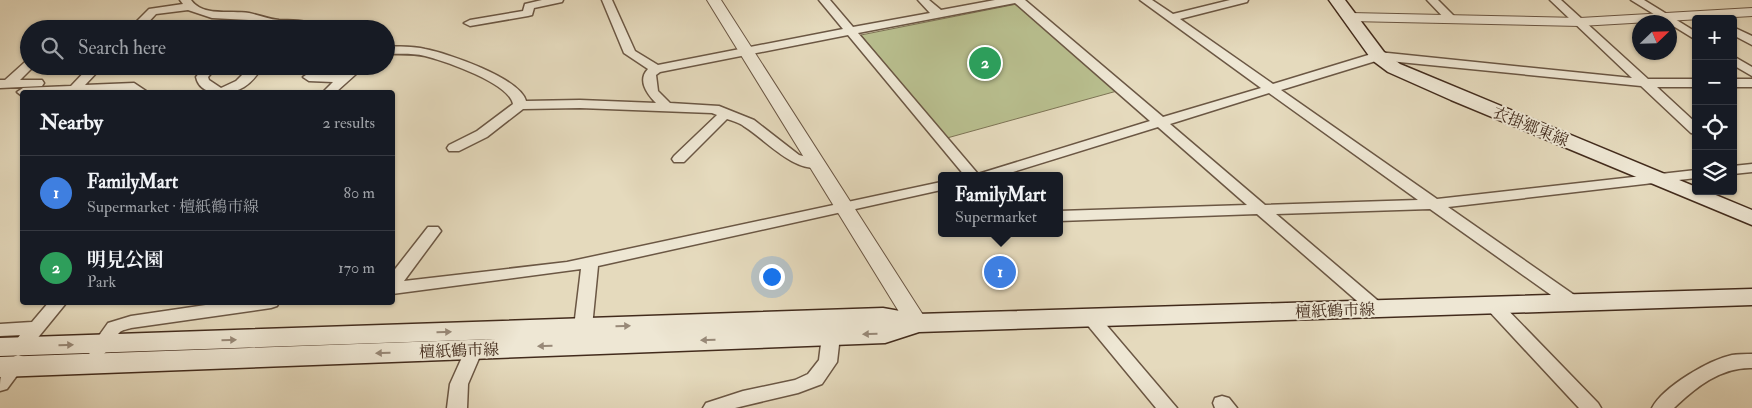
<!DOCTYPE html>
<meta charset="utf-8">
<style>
body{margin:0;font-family:"IM FELL Double Pica","Noto Serif JP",serif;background:#20242c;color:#f1f3f6}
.controls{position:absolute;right:15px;top:15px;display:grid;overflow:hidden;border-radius:5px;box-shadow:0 1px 4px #0004}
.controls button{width:45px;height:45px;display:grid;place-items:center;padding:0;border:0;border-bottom:1px solid #363941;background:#171b24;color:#f1f3f6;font:25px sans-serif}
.compass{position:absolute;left:1632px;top:15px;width:45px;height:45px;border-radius:50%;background:#171b24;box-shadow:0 1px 4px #0004;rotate:67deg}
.you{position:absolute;left:771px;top:276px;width:18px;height:18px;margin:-12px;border:4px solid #fff;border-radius:50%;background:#1a73e8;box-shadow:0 0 0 8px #1a73e833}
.badge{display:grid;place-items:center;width:32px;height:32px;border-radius:50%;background:#0b8043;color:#fff;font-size:16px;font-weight:700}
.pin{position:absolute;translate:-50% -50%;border:2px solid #fff;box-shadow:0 1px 5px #0006}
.popup{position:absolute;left:938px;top:172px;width:125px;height:65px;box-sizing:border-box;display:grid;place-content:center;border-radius:5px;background:#171b24;filter:drop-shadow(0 1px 4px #0005);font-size:16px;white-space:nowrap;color:#9ea1a6}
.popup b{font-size:19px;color:#f1f3f6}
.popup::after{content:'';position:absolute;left:50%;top:100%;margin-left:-10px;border:10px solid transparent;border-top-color:#171b24}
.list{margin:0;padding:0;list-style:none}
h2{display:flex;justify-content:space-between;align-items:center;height:65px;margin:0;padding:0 20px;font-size:21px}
h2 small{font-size:16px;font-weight:400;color:#9ea1a6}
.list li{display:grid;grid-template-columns:32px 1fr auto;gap:15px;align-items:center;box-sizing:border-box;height:75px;padding:0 20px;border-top:1px solid #363941}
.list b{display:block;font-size:19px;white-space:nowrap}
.list p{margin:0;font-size:16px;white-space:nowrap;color:#9ea1a6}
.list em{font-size:16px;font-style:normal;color:#9ea1a6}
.icon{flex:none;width:28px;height:28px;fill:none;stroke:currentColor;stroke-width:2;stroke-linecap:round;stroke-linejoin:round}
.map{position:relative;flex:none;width:1752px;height:408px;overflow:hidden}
.search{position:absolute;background:#171b24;box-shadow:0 1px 4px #0004;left:20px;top:20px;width:375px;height:55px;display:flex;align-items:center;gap:12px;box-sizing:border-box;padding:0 18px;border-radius:28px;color:#9ea1a6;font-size:19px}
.panel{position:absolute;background:#171b24;box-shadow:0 1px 4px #0004;left:20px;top:90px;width:375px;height:215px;border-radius:5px}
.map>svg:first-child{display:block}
.green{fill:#b8be8e;stroke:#7d7455}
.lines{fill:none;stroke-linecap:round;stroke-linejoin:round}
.minor-casing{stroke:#6b5744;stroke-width:3}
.tertiary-casing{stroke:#6b5744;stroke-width:2}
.secondary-casing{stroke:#422b1c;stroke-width:3}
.minor{fill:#eee7d4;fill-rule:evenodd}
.tertiary{fill:#eee7d4;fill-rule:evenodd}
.secondary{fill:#eee7d4;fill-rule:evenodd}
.oneway{fill:#988978}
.labels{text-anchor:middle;stroke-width:4;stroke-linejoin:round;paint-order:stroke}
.street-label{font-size:16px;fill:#422b1c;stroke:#eee7d4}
</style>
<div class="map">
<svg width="1752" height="408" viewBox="0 0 1752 408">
<rect width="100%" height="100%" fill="#e5dabd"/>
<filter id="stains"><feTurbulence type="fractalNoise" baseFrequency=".004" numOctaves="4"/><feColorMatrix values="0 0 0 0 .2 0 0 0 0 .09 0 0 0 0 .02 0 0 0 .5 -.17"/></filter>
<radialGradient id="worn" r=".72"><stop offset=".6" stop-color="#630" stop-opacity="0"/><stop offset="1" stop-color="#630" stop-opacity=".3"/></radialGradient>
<path class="green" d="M1017 4 1117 91 947 138 861 35Z"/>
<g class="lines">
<g class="minor-casing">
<path id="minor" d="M180 0H191C203 17 230 10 249 13 259 15 269 19 279 20 292 21 310 19 320 29L281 27 249 20 212 18 188 10 156 14 142 29H129L149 9 183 4Z
M542 0H563L562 2 534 8 532 15 528 16 470 26 464 23 470 20 523 11 525 4Z
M602 0H612L635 51 658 65 843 29 819 0H830L853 27 930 13 918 0H929L941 10 995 0H1025L1163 117 1261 88 1140 0H1152L1173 14 1230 0H1248L1247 2 1180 19 1273 84 1378 52 1632 78 1550 0H1561L1648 79H1696V87H1657L1696 123V134L1691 133 1641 86 1379 60 1281 90 1437 199 1696 170V178L1448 207 1580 299 1582 303 1580 307 1574 309 1568 307 1430 209 1276 214 1383 305 1386 309 1383 313 1377 315 1371 313 1257 214 1059 221V211L1247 205 1158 127 1000 176H965L848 35 660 72 656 75 658 91 670 103 719 106 754 120 799 155 823 161 825 164 823 167C795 174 767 141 745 127 740 123 733 121 727 119L684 162H674L672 159 674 156 717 115 712 113 580 108 523 109 487 137 459 151H449L447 148 449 145 477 131 513 104C509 83 445 61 425 56 413 53 399 54 386 54V46C399 47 413 46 425 49 447 53 520 78 526 101L580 100 656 103C647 94 637 80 648 69L624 53ZM1015 3 1150 121 978 174 858 33ZM1269 93 1418 200 1265 205 1170 124Z
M1427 0H1438L1457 19 1455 21H1447Z
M1631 0H1644L1696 32V40Z
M1733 27 1752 36V45L1733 35Z
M1733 56 1752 67V76L1733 65Z
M29 61V66H34L20 80H42L44 83 42 86 0 88V80H5L25 62Z
M90 66H103L85 85 134 83 146 91 22 92V96L17 92 23 88 71 86Z
M205 66H218L208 77 209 80 221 88 236 81 251 66H263C258 74 252 82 244 87 230 96 200 97 196 77Z
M351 66H365L336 92H323L333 82 309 81 303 77 309 73 341 75Z
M1733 79H1752V87H1733Z
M1752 164V172L1733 174V166Z
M941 182V190L598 266 592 327 589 331 583 333 577 331 574 327 581 269 392 294V273L428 227H438L441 231 404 281 567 262Z
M1494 300 1500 302 1598 403 1601 408H1579L1488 310 1485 306 1488 302Z
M49 302H67L27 351 21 353 15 351 12 346 20 335 0 336V324L32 322Z
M226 302H279L277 306 271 308 131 328C128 329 122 330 120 332 109 342 108 361 91 356L88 351 108 323 131 316Z
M1091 312 1097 314 1177 408H1156L1085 322 1082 318 1085 314Z
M831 330 837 331 840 336 837 362 822 384 798 393 735 408H703L706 403 743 391 795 380 808 374 819 360 822 336 825 331Z
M474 342 480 344 483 349 468 384 467 408H447L450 384 468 344Z
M1752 354V368C1721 367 1696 387 1674 408H1652C1664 386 1709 360 1732 355 1739 354 1746 354 1752 354Z
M18 355 24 357 27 362 7 389 0 391C0 376 1 361 18 355Z
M1222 396 1229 398 1237 408H1215L1213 403 1215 398Z"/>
</g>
<g class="tertiary-casing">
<path id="tertiary" d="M707 0H721L925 318 928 323 925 328 917 331 909 328Z
M1752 8V16L1580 26 1350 21 1343 17 1350 13 1580 18Z"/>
</g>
<g class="secondary-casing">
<path id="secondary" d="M1329 0H1345L1384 52 1400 64 1696 187V191H1706L1752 210V225L1451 100 1388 72 1372 60Z
M1752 289V305L919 332 885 343 0 377V357L551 337 0 356V338L883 308 917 314Z"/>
</g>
<use href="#minor" class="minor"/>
<use href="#tertiary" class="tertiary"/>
<use href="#secondary" class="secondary"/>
</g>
<defs><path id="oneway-solid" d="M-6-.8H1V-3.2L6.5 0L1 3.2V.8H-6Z" transform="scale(1.25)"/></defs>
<g class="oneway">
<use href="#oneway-solid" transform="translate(623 326) rotate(-2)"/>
<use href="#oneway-solid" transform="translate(444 332) rotate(-2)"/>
<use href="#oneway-solid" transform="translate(870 334) rotate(178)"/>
<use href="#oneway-solid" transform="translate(229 340) rotate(-2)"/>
<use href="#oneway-solid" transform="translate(708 340) rotate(178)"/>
<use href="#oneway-solid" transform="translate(66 345) rotate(-1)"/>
<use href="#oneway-solid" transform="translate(545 346) rotate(178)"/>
<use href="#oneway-solid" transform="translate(383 353) rotate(178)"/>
</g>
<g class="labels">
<g class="street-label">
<text transform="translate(1531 126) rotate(22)" y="6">衣掛郷東線</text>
<text transform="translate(1335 310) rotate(-2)" y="6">檀紙鶴市線</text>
<text transform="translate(459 350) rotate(-2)" y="6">檀紙鶴市線</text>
</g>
</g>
<rect width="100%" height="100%" filter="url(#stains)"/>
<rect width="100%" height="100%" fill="url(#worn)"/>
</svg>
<div class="controls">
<button>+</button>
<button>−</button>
<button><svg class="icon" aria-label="locate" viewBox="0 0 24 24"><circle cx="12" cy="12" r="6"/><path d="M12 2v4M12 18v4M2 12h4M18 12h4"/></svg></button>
<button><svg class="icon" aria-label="layers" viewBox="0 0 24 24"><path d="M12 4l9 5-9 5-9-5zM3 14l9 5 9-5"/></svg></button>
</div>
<svg class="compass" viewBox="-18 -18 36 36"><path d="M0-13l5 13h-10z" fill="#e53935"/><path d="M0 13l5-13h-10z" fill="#9ea1a6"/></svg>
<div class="you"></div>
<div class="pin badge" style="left:1000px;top:272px;background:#3f7fe0">1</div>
<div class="popup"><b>FamilyMart</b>Supermarket</div>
<div class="pin badge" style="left:985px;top:63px;background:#2e9e5b">2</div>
<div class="search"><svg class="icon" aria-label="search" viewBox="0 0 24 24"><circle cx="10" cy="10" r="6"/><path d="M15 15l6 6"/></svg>Search here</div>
<section class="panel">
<h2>Nearby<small>2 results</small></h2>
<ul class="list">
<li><span class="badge" style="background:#3f7fe0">1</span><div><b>FamilyMart</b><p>Supermarket · 檀紙鶴市線</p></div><em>80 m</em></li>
<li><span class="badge" style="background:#2e9e5b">2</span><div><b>明見公園</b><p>Park</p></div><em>170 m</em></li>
</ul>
</section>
</div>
